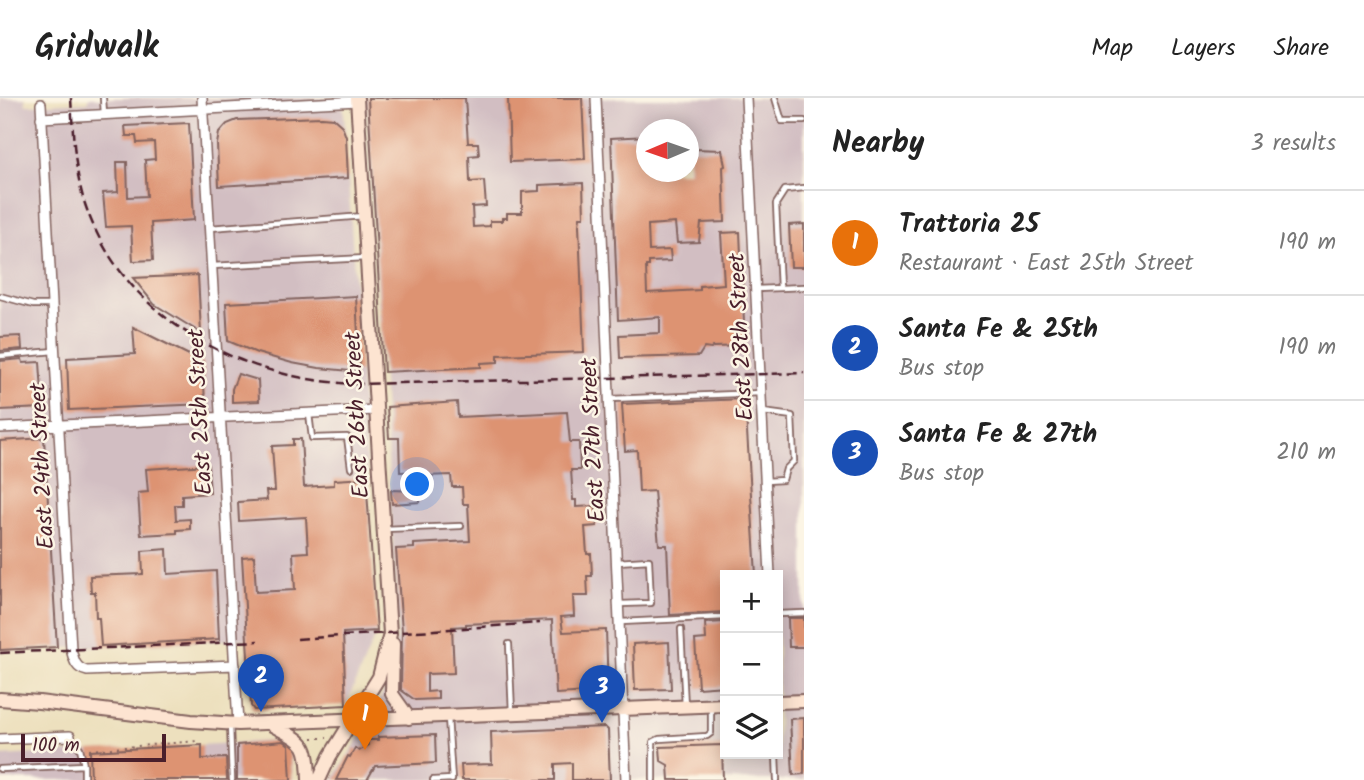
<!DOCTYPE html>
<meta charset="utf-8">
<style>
body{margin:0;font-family:Kalam,sans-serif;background:#f6f6f6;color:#222}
.controls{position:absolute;right:21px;bottom:21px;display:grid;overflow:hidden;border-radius:0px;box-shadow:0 4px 18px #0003}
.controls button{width:63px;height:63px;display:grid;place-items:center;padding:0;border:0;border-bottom:2px solid #e0e0e0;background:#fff;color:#222;font:35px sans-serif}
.compass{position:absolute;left:636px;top:21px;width:63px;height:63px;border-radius:50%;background:#fff;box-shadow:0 4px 18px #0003;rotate:268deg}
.scale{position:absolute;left:21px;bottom:18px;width:145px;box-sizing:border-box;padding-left:7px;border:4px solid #4a1f2b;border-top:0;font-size:19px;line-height:24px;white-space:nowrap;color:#4a1f2b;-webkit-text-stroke:5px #fcf5e5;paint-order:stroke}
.you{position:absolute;left:418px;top:387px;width:24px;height:24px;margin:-18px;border:5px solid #fff;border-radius:50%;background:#1a73e8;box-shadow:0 0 0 10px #1a73e833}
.badge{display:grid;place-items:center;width:46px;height:46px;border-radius:50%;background:#b5179e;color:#fff;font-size:23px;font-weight:700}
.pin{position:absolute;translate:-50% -58px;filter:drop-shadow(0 2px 4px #0008)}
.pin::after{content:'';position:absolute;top:37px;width:24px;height:21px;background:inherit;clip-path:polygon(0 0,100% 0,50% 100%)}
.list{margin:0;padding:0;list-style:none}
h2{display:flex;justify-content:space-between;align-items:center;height:91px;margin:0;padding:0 28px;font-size:30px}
h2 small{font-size:23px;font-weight:400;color:#767676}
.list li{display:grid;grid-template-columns:46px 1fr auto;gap:21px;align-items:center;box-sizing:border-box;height:105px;padding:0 28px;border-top:2px solid #e0e0e0}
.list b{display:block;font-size:26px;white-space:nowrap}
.list p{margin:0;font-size:23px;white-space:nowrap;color:#767676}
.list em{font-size:23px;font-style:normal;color:#767676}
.icon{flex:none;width:38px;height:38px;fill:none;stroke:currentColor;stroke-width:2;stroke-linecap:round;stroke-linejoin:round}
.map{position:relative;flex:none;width:804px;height:682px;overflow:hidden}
header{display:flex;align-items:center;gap:42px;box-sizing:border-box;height:98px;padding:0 35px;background:#fff;border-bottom:2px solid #e0e0e0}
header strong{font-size:33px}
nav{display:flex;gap:38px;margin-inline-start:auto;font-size:24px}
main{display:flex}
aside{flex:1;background:#fff}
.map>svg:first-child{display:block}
.industrial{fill:#d2bec2;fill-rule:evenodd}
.building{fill:#dd9372}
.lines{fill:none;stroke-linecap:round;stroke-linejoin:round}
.lane-casing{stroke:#83635e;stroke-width:8}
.street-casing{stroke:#83635e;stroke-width:12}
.secondary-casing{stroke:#83635e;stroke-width:16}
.path{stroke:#83635e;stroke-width:2;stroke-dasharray:2 5;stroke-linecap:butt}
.lane{stroke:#fff;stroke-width:4.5}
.street{stroke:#fff;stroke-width:9}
.secondary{stroke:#fde4d1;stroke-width:12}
.rail{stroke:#4a1f2b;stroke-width:2.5;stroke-dasharray:10 5;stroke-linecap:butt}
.labels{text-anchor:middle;stroke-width:5;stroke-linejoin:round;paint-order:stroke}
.street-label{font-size:23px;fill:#4a1f2b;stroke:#fcf5e5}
</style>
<header>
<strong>Gridwalk</strong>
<nav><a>Map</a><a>Layers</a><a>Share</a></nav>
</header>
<main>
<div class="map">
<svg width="804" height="682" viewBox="0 0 804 682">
<rect width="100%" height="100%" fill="#fcf5e5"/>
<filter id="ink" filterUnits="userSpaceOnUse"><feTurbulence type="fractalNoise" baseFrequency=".0143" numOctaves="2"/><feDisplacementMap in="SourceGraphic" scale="14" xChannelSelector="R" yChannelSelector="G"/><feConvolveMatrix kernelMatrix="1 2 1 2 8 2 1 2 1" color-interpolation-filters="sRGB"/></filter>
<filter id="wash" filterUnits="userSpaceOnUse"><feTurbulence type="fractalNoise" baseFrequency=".00686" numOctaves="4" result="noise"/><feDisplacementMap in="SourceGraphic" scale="28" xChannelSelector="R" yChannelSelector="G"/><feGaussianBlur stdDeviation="1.57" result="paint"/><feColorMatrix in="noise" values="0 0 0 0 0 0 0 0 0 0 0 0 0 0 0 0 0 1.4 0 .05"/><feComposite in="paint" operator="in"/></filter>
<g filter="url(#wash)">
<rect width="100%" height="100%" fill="#ede0be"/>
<path class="industrial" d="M0 0H25L26 7 88 4V0H343L377 533 346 607 254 612 251 608 246 541 0 553Z
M366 0H804V682H332L358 642 390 582 398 529ZM646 32H688V74H646ZM725 477H778V656H725Z
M290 642 292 682H0V658Z"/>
<g id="blocks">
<path class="building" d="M368 0H465L468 45H478L479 57 469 58 470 84 484 83 486 108 472 109 473 129 490 128V123H502V120H507V115H522V94L539 93V87L583 85 584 119H580L579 127 584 254 498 257V264L481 265V269L384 274Z
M508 0H582L585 61 510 64Z
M322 19 333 20 342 28 346 39 348 80 219 88 217 46 219 35 227 26 237 22Z
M189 25 194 122 151 125 153 162 133 163 131 128 106 129 103 95 118 94 117 64H127L128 99 147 98 145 62 155 61 154 44 137 45 136 38H126L125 28Z
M647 38V74H689V53H694V51L722 52 725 68 723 69 725 124 701 125 699 144 677 145 675 125 648 127 649 153 670 152 671 163 649 164V168H646L647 195 700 192V188L724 186 721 135 740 134 745 248 713 249 711 251 704 250 699 258 620 260 619 237 660 235V219L618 222 611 40Z
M804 126V169H791L789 127Z
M198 177 201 235 154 206 133 180Z
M356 198 360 274 319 270 292 265 257 255 228 243 226 205Z
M133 229 203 264 205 306 69 312 67 260 135 256Z
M21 238 22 251 0 253V239Z
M22 261 23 265 40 264 43 310 0 312V263Z
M238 276 258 282 259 303 232 304V291Z
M745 301 756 477H725V514L670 517 667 447H659L654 393 639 394 637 352 625 353 622 306Z
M457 304 458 319 567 314 570 344H579L580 372H571L573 402H576V409L596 408 597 428 585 429 587 456H591L592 478H587L588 498H573L574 518 561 519 563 534 606 532 608 593 556 596 552 522 466 526V528L452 529 454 575 427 576V594L438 593V601L415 602 401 592 402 533 396 451 414 450V446L470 443 468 406H463L462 389H452L451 377 424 378V373L400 374 399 340H389L387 309Z
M44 340 57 549 0 552V343Z
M293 341H301L304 389 334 387V382L366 380 377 533 343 535 346 607 254 612 251 608 242 459 254 458 256 494 295 492 293 455 308 454 306 419 239 423 238 404 267 402 266 393H275L272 348 293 347Z
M208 367 210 395 182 397V407H175L176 422 190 421V431L177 432V435L141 437 138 395 148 394 146 371Z
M391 392 419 393 420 404 392 406Z
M167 451 168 476 216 473 219 541 101 548 99 520H96L95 494H91L90 478 143 476 142 453Z
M788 520H804V549H789Z
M725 524V588L698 590 695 542 706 541 705 525Z
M669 544 671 591 635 592 633 546Z
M804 620V676L793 677 790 621Z
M605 629 608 632 610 682H572V665L555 666V682H462L461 667 492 666 491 634Z
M435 637 436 665 375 668 367 682H336L348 658 350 659 355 650 359 653 368 647 367 642H378V639Z
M284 643 289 647 291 682H237V647Z
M202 647V661L226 660 227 682H91L90 653Z
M722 647 723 682H669L668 667 661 663 660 649Z"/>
</g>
</g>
<g filter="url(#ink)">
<use href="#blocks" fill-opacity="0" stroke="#83635e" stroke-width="2"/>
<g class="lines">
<g class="lane-casing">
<path id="lane" d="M103 0 104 16
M775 0 782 23H804
M210 130 364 118
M212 168 366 160
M780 190 776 106 785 92 804 90
M757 191 804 189
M0 198 33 207H50
M0 258 54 253
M610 301 761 295
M763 314 792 318 794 363 786 371 783 382 766 383
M309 316 312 340 347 339 351 370
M384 431 461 428
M617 464 649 462 651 505 620 506
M778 516 804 515
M621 524 725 519
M681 531 685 608
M509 546 512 615
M448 619 452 682
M230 627 232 682
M70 638 80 650 84 667
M776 656 777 682
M0 671 84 667V682
M433 682 452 681
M653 682V644L659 641 707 638 711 635V608"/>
</g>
<g class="street-casing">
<path id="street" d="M202 0 238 626
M596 0 626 682
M746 0 770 477
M41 6 71 551C74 562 75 570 87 573L235 567
M41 20 358 3
M0 330 376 312
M0 641 70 638"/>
</g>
<g class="secondary-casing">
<path id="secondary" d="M393 546 392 596 409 620
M0 601 39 604 191 623 238 626 725 607
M778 604 804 603
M272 627C305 645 308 643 309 682
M319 682 330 658 379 579 390 536 357 0"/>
</g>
<path class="path" d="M312 640H327
M89 652 198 643"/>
<use href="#lane" class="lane"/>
<use href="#street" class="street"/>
<use href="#secondary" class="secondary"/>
<path class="rail" d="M71 0C73 35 74 72 85 106 124 223 245 284 362 286L804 275
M297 541 540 525
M0 555 258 543"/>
</g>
</g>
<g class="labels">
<g class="street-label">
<text transform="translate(740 239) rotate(-93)" y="8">East 28th Street</text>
<text transform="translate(199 314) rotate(-93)" y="8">East 25th Street</text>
<text transform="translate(356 317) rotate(-93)" y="8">East 26th Street</text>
<text transform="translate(592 342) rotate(-93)" y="8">East 27th Street</text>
<text transform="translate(41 368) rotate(-93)" y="8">East 24th Street</text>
</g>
</g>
</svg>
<div class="controls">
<button>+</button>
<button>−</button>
<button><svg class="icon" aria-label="layers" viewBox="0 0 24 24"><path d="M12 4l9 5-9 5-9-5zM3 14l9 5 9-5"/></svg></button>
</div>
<svg class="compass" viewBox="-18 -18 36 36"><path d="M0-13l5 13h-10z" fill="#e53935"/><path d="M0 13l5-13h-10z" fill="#767676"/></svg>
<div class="scale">100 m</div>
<div class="you"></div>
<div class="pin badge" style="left:365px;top:652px;background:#e8710a">1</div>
<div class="pin badge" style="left:261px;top:614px;background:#1a4fb4">2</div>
<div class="pin badge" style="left:602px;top:625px;background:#1a4fb4">3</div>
</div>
<aside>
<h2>Nearby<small>3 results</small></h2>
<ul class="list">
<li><span class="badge" style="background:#e8710a">1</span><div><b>Trattoria 25</b><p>Restaurant · East 25th Street</p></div><em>190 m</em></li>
<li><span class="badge" style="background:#1a4fb4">2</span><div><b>Santa Fe &amp; 25th</b><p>Bus stop</p></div><em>190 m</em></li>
<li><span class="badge" style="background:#1a4fb4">3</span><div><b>Santa Fe &amp; 27th</b><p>Bus stop</p></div><em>210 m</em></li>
</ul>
</aside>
</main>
